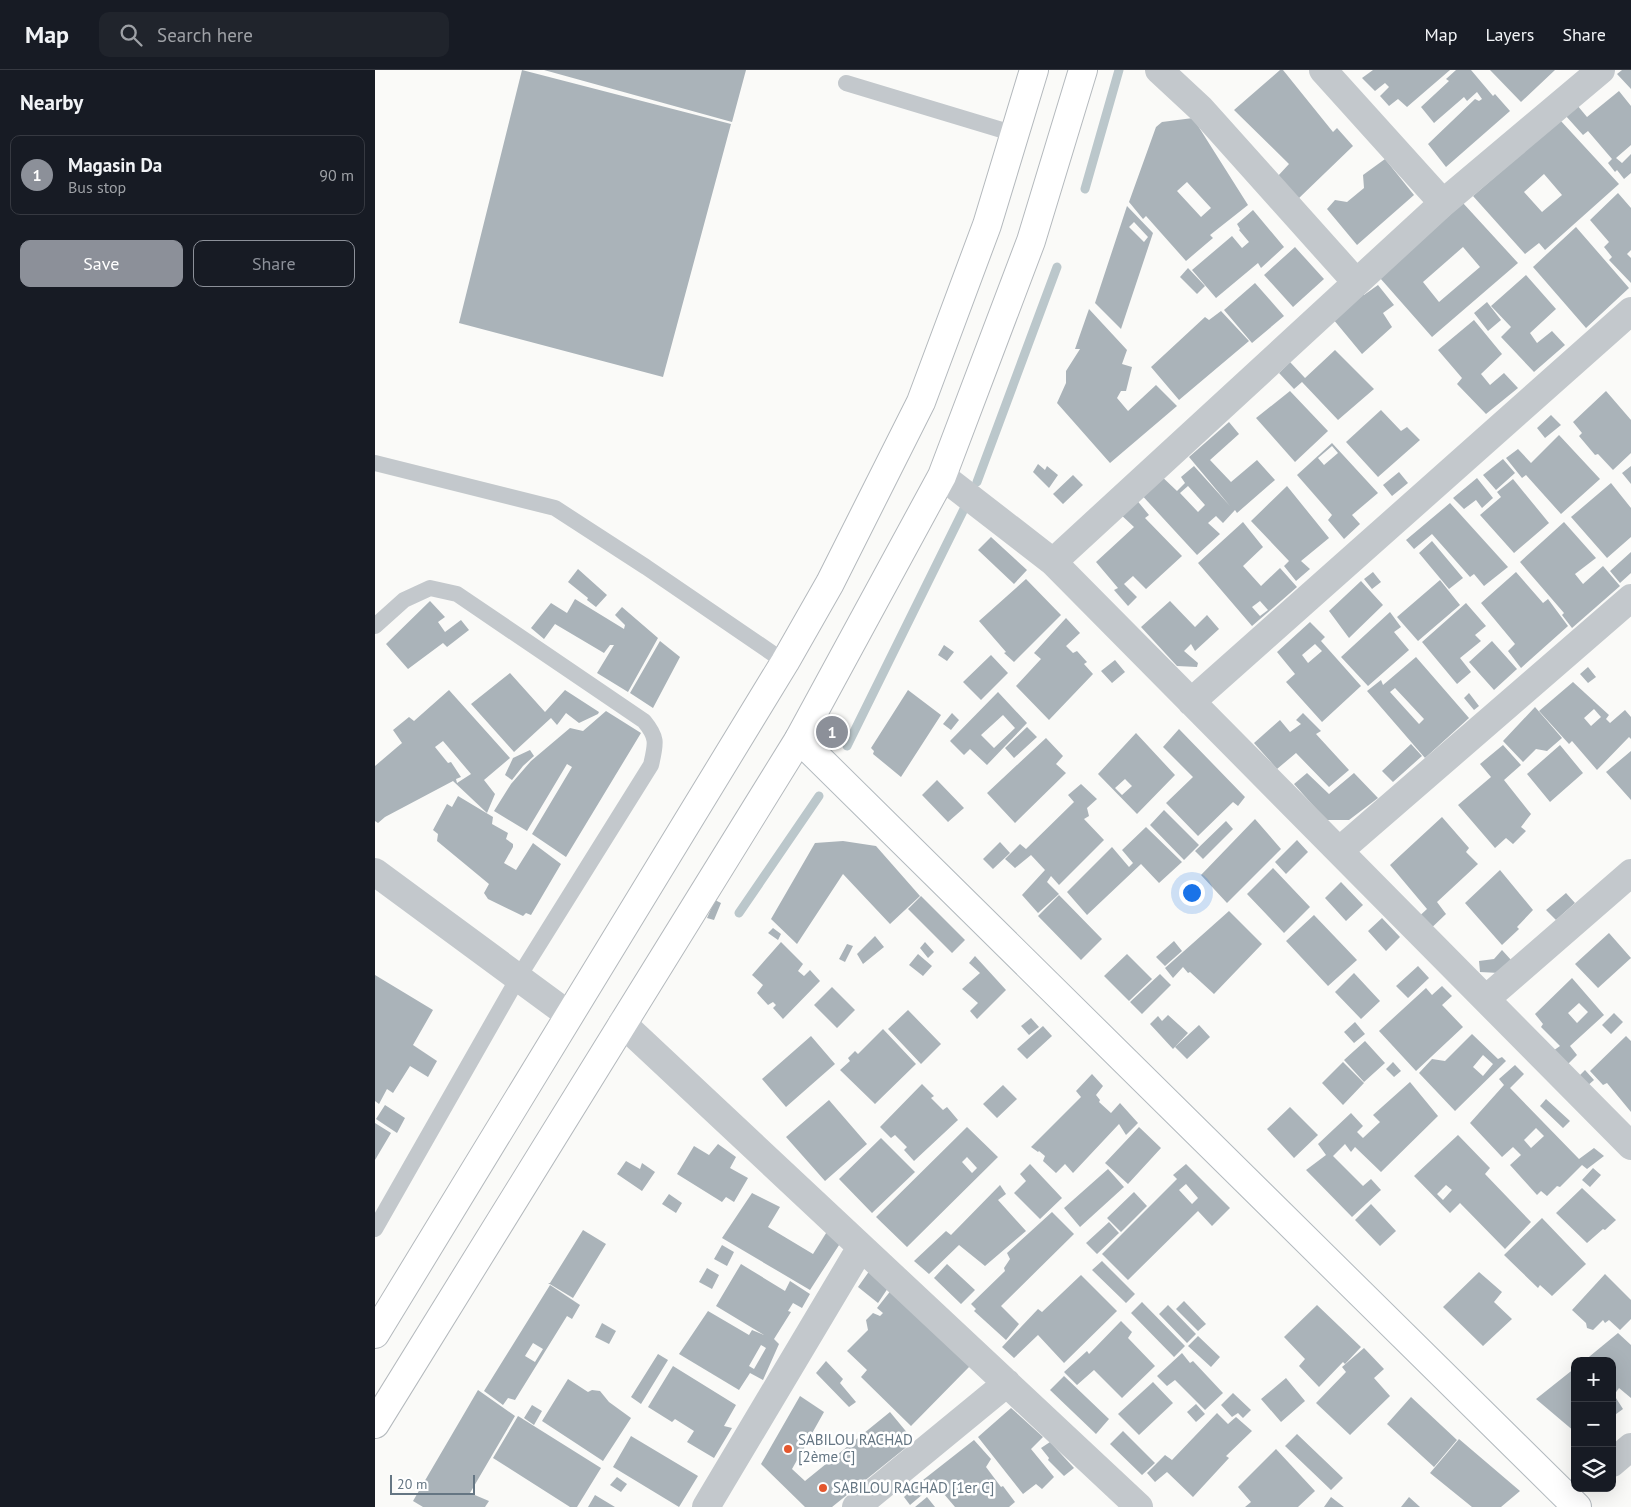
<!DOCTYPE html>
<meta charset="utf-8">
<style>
body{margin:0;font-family:"PT Sans",sans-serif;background:#20242c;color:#f1f3f6}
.controls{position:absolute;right:15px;bottom:15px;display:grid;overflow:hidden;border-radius:10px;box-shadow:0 5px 20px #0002}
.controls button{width:45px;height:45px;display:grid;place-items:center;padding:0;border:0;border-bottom:1px solid #363941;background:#171b24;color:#f1f3f6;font:25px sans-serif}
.scale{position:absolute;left:15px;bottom:12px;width:85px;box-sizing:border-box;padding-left:5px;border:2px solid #657683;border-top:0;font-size:14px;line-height:18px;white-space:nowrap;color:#657683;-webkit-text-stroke:4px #fff;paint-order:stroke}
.you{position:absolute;left:816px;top:822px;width:18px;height:18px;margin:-12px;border:4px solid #fff;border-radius:50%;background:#1a73e8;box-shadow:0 0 0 8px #1a73e833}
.badge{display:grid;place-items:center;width:32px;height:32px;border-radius:50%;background:#8c9099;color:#fff;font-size:16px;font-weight:700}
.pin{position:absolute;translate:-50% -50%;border:2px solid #fff;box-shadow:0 1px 5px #0006}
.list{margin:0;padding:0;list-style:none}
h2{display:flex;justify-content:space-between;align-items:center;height:65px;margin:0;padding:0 20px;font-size:21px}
h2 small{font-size:16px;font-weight:400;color:#9ea1a6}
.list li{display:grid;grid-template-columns:32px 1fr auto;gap:15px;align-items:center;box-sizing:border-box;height:80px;margin:0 10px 10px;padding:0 10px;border:1px solid #363941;border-radius:10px}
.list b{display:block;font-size:19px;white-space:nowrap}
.list p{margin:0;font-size:16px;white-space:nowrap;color:#9ea1a6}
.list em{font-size:16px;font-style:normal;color:#9ea1a6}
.actions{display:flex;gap:10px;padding:15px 20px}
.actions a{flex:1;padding:11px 0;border:1px solid #8c9099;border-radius:10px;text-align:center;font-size:18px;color:#8c9099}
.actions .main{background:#8c9099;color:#fff}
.icon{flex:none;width:28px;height:28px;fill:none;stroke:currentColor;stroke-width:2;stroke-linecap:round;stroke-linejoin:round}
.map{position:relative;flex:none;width:1256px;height:1437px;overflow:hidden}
header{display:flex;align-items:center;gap:30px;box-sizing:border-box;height:70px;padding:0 25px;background:#171b24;border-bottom:1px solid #363941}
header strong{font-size:24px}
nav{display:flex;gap:28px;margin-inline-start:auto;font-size:18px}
.search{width:350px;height:45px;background:#20242c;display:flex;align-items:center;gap:12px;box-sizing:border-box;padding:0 18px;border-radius:10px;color:#9ea1a6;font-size:19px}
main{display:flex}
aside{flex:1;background:#171b24}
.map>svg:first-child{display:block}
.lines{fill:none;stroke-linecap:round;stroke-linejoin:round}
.stream{stroke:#bbc7cb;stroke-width:9}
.building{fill:#aab3b9;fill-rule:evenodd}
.secondary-casing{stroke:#b3babf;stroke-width:30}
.highway-casing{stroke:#b4b9bd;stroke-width:30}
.lane{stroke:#c3c8cc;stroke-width:16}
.street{stroke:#c3c8cc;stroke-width:28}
.secondary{stroke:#fff;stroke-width:28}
.highway{stroke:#fff;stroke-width:28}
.poi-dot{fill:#e4572e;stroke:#fff;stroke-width:2}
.labels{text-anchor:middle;stroke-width:5;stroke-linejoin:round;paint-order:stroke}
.poi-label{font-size:15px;fill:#657683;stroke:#fff;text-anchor:start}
</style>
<header>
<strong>Map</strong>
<div class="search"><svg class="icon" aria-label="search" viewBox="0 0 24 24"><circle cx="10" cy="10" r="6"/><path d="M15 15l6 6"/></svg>Search here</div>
<nav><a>Map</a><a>Layers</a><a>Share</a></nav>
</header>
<main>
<aside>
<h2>Nearby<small></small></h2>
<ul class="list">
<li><span class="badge">1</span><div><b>Magasin Da</b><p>Bus stop</p></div><em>90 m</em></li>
</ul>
<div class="actions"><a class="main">Save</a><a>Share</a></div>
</aside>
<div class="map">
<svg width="1256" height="1437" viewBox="0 0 1256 1437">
<rect width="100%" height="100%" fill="#fafaf8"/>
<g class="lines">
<path class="stream" d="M710 119 744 0
M602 412 682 197
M472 676 589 439
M364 843 444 726"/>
</g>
<path class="building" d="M147 0 356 54 288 307 84 253Z
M169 0H371L357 52Z
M905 0H908L958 62 962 58 978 76 923 129 902 107 914 94 859 40Z
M998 0H1075L1032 37 1023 29 1014 36 1005 26 1014 17 1010 13 1000 21 987 8Z
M1081 0H1096L1118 26 1120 24 1135 41 1071 97 1053 74 1100 29 1104 31 1107 29 1102 22 1092 31 1089 27 1059 53 1046 37 1074 11 1071 9Z
M1115 0H1180L1146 32Z
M1247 0H1256V19L1242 4Z
M1244 21 1256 36V75L1241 88 1247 93 1256 84V103L1249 109 1242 100 1240 102 1233 93 1237 89 1213 61 1208 65 1190 45 1202 35 1212 47Z
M818 48 873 135 835 165 838 168 811 191 771 146 768 149 754 132 781 57 787 52ZM812 112 836 138 826 147 802 121Z
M1185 50 1244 114 1170 180 1164 173 1150 184 1098 126ZM1169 104 1187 125 1167 142 1149 122Z
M1010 89 1039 125 982 175 952 139 960 130 972 132 989 118 988 105Z
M1243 123 1256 138V180L1252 184 1256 188V213L1234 190 1237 187 1229 177 1234 172 1215 150Z
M1088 133 1143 193 1057 267 1005 208ZM1088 177 1105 197 1064 232 1048 212Z
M752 136 778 163 746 259 720 233ZM759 152 773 167 769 172 754 157Z
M878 140 909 177 886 198 883 193 841 228 817 200 857 166 867 178 874 172 864 160 865 159 862 154Z
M1201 157 1254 218 1211 258 1158 197Z
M920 177 949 209 918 237 889 205Z
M813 198 830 216 822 224 805 207Z
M1151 205 1181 239 1155 263 1162 273 1177 261 1190 275 1159 302 1126 267 1136 257 1116 236Z
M880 213 909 246 877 273 849 240Z
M1003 215 1019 235 1008 243 1017 257 987 284 958 249 987 222 989 225Z
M1112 232 1126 250 1113 261 1099 243Z
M714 239 752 280 747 294 757 297 751 321H746L742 328 753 341 781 315 802 336 735 393 682 333 691 313V301L705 279H700Z
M846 241 874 271 804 330 776 297 830 247 834 250Z
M1099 250 1127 284 1106 304 1115 315 1129 303 1143 318 1111 344 1082 314 1087 308 1063 280Z
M960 280 999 319 963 350 927 312 919 319 904 303 915 292 930 308Z
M915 321 953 361 920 392 881 348Z
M1231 321 1256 350V383L1238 400 1223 384 1220 385 1204 366 1207 363 1198 352Z
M1006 340 1026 361 1032 357 1045 370 1003 407 971 372Z
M1176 345 1186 355 1170 368 1162 358Z
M854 352 864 364 835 390 856 412 882 390 900 410 862 443 860 440 848 453 841 446 833 453 845 464 822 485 763 421 782 402 802 421 810 413 806 407 819 396 855 436 814 387ZM813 416 830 435 823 442 805 423Z
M1184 365 1225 409 1186 444 1151 405 1147 408 1131 388 1143 379 1156 393Z
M957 373 1003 423 977 445 985 454 969 469 953 450 957 445 922 405ZM957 376 963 383 949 395 943 388Z
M1128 389 1140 403 1121 420 1108 405Z
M663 394 670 400 672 396 683 405 674 418 658 402Z
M1256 396V414L1247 403Z
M1024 402 1033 413 1017 426 1008 415Z
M698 405 708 415 688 434 678 424Z
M1102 408 1118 428 1107 438 1101 430 1089 439 1078 428Z
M1138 409 1174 453 1139 483 1105 445 1126 427 1122 422Z
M1236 413 1256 438V467L1232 488 1196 447Z
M912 416 954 468 926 491 935 499 921 511 909 496 914 491 876 451Z
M760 428 774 445 770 448 807 486 771 519 758 506 749 514 762 527 753 536 739 520 743 518 721 492 759 457 743 442Z
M1075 433 1133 497 1109 516 1099 504 1095 507 1057 464 1039 479 1031 470Z
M868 452 888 477 868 496 886 516 905 498 922 517 877 556 823 493ZM885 531 893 540 885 546 877 537Z
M1189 452 1221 488 1200 504 1208 514 1228 496 1245 516 1197 558 1187 545 1189 543 1145 492Z
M616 467 652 500 639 514 603 480Z
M1057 471 1088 508 1074 519 1044 483Z
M1256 482V503L1245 513 1235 501Z
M203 499 232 525 221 537 212 530 213 528 193 512Z
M998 502 1006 512 997 519 989 509Z
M1141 502 1168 533 1173 529 1193 556 1146 598 1133 581 1140 574 1106 533Z
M651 509 686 545 639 592 629 583 631 582 604 551Z
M1065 510 1085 535 1043 571 1022 547Z
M986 511 1008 535 974 568 954 541Z
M200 529 249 559 250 555 240 545 247 537 283 568 253 622 222 603 239 575H235L229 583 180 554 169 569 156 558 176 533 192 543Z
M55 531 70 547 63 552 70 562 86 550 94 560 72 577 68 573 33 599 11 574Z
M795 531 820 557 832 545 844 559 820 581 816 574 809 581 823 593 822 597 802 596 766 557Z
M1091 533 1111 556 1100 565 1106 571 1085 588 1096 602 1082 614 1047 572Z
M1015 542 1026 557 1019 562 1034 580 993 616 966 587Z
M691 548 705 563 691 576 698 583 702 581 712 592 709 594 718 604 674 650 641 616 666 589 659 583Z
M935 552 950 567 946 571 986 616 947 652 911 612 920 604 902 582ZM940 574 947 581 933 593 927 585Z
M285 571 305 587 278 638 255 623Z
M1117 571 1142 599 1119 620 1094 592Z
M569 575 579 582 572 591 563 585Z
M616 585 633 603 606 630 588 612Z
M1041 587 1094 648 1050 688 992 621 1006 610 1008 615ZM1020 618 1049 649 1044 654 1015 622Z
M740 590 750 602 737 613 726 601Z
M1213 597 1221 607 1213 613 1205 604Z
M135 603 170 642 190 620 224 642 223 644 204 653 191 643 182 655 176 648 139 682 96 634Z
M1198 612 1234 645 1231 649 1235 653 1250 640 1256 647V669L1254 667 1222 700 1197 671 1194 674 1164 641ZM1219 639 1226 647 1216 656 1209 648Z
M74 620 135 688 109 710 120 724 112 743 78 711 10 747 3 753 0 751V696L27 673 18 660 34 647 39 651ZM68 671 96 704 82 713 81 709 86 707 76 692 73 693 60 677Z
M533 620 566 645 526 707 498 684 499 681 496 678Z
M623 622 652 653 612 695 595 679 589 685 575 671ZM628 645 640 658 619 678 606 665Z
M1094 623 1104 636 1099 640 1089 628Z
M1160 637 1187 668 1172 681 1161 679 1148 692 1128 671Z
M231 641 266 663 191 787 157 764 197 697 192 694 152 761 119 741 136 714 156 691 195 658 208 661Z
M577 643 584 650 576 660 568 654Z
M928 643 946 661 941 664 974 700 954 717 921 683 902 699 879 673 905 650 915 662 926 654 921 650Z
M652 657 662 667 639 688 630 678Z
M804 659 870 727 863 736 858 732 823 766 791 733 818 707 788 677Z
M761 663 800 705 762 744 723 704ZM750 709 757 716 747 725 740 718Z
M671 668 688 686 681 694 691 703 640 753 612 723Z
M1036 674 1047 686 1018 712 1007 701Z
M1128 675 1146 695 1129 710 1156 744 1146 757 1151 761 1138 774 1131 768 1120 778 1083 735 1116 707 1105 694Z
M1185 675 1208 703 1175 732 1152 704Z
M155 680 159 686 148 696 137 710 130 705 138 688Z
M1256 681V730L1231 702Z
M932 703 954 724 979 703 1003 728 974 750H951L919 714Z
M562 710 589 738 573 752 547 725Z
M706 714 722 729 712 738 714 746 709 749 729 770 684 815 676 806 672 812 684 824 663 843 647 825 670 800 656 785 640 798 630 789 645 774 651 779 699 732 693 725Z
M83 726 118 747 117 754 133 763 131 769 138 774V777L129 793 141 800 158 773 186 794 156 845 151 843 148 846 113 829 109 823 114 814 62 771 63 764 58 760 72 734 77 737Z
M789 740 824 775 809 790 775 755Z
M1067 747 1094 778 1091 782 1103 794 1062 832 1071 844 1049 865 1038 852 1052 839 1015 795Z
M880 749 906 779 852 833 826 805Z
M851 751 858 759 828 789 820 781Z
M771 757 807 792 784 813 766 794 712 845 692 822 737 777 754 797 758 793 747 780Z
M922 770 933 782 911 804 900 792Z
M468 771 501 776 545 826 515 854 468 804 422 874 396 849 440 773Z
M625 772 635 783 618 799 608 789Z
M898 798 935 837 909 863 872 824Z
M1125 800 1158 840 1142 857 1144 859 1127 875 1090 833Z
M966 812 988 835 971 851 950 828Z
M1191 823 1200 833 1181 850 1171 840Z
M684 825 727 869 706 890 663 846Z
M546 826 590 870 577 883 533 839Z
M340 830 346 833 339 850 332 848Z
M854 841 887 874 839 924 815 902 813 903 808 897 798 908 790 898Z
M939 845 982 890 953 916 911 871Z
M1007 848 1025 867 1011 881 993 861Z
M398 858 406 864 403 870 393 863Z
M1234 863 1256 888 1223 918 1200 894Z
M500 866 509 877 488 894 482 884Z
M799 871 807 881 790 896 781 887Z
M406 872 428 894 423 901 429 906 435 900 445 911 408 949 398 938 401 935 398 932 393 935 382 923 388 915 377 905Z
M550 872 559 882 553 888 545 878Z
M472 874 478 876 470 892 464 889Z
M1127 880 1137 891 1124 903 1105 902 1104 891 1119 889Z
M543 884 557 896 548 906 534 895Z
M752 884 777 909 754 931 729 906Z
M600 886 631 920 602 949 595 941 603 933 587 919 605 903 594 893Z
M1043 896 1054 908 1033 928 1021 916Z
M979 903 1005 931 986 949 960 922Z
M785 904 796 915 767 944 755 932Z
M0 905 58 940 38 975 62 991 53 1007 35 996 18 1023 12 1019 4 1034 0 1031Z
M1197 908 1229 945 1195 976 1202 985 1188 999 1175 983 1185 976 1166 957 1168 954 1160 944ZM1204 933 1213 942 1202 953 1193 943Z
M1067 916 1077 926 1067 935 1088 957 1041 1001 1004 961 1051 918 1057 925Z
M457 917 480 940 462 958 439 935Z
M533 940 566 974 546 994 513 959Z
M1239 943 1248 952 1236 964 1227 955Z
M793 945 813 963 798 979 775 954 783 946 787 951Z
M656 948 664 957 654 965 646 956Z
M980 952 990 964 979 973 969 962Z
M824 955 835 967 812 989 800 977Z
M668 956 677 966 652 989 642 979Z
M508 959 541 994 500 1034 465 1000 475 991 473 988 480 981 483 984Z
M1097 964 1123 989 1127 987 1131 991 1080 1041 1044 1003 1057 989 1070 991ZM1108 985 1118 994 1108 1006 1098 997Z
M436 966 460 994 411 1037 387 1009Z
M1251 966 1256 971V1042L1232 1013 1228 1015 1215 1001Z
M990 971 1010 993 989 1012 969 990Z
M968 992 989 1013 968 1035 947 1013Z
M1018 992 1026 1001 1019 1007 1011 999Z
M1140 995 1149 1004 1135 1018 1204 1089 1219 1078 1229 1086 1212 1099 1207 1095 1185 1117 1182 1116 1172 1126 1166 1121 1162 1125 1135 1095 1146 1085 1138 1077 1127 1087 1095 1053 1129 1015 1124 1009ZM1161 1058 1169 1066 1156 1078 1149 1070Z
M1210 1000 1219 1010 1211 1017 1203 1007Z
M717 1004 728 1016 721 1025 725 1030 724 1032 736 1043 745 1033 763 1053 751 1065 744 1054 698 1103 690 1094 681 1103 668 1091 670 1086 664 1081 663 1082 656 1077 706 1027 701 1021Z
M1035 1012 1063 1046 1006 1102 980 1077 976 1082 970 1074 958 1086 988 1116 996 1109 1006 1120 977 1147 931 1100 951 1085 943 1074 976 1043 988 1056 982 1062 988 1068 1005 1052 998 1045Z
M547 1014 559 1026 556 1028 568 1040 572 1037 583 1050 539 1091 529 1080 532 1077 520 1065 516 1068 505 1057Z
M628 1015 642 1029 622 1048 608 1034Z
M1171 1029 1195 1051 1188 1058 1165 1036Z
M454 1030 492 1074 450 1111 411 1067Z
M10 1035 30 1048 22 1063 1 1049Z
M915 1037 943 1065 919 1088 892 1059Z
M0 1053 16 1063 0 1090Z
M592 1057 623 1087 532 1177 501 1147ZM592 1087 602 1098 597 1103 587 1092Z
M764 1057 786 1078 753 1114 730 1093Z
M1083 1065 1115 1098 1110 1104 1156 1152 1130 1179 1085 1133 1075 1143 1039 1106ZM1071 1115 1077 1120 1068 1130 1062 1124Z
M506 1068 540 1102 497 1143 464 1109Z
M343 1074 361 1087 355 1098 373 1108 359 1132 351 1127 347 1132 302 1104 319 1076 334 1085Z
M251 1091 265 1099 267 1093 280 1102 267 1121 242 1104Z
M655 1094 687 1128 665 1149 639 1123 651 1111 645 1104Z
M811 1094 855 1138 837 1156 823 1141 753 1210 727 1184 802 1109 798 1105ZM811 1114 823 1128 817 1134 804 1120Z
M1218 1098 1226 1105 1215 1117 1207 1110Z
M733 1099 749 1117 705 1157 689 1138Z
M625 1115 631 1124 623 1130 651 1161 610 1196 584 1175 554 1204 539 1191 571 1161 576 1165Z
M1207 1118 1241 1150 1230 1160 1228 1159 1212 1173 1181 1143Z
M759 1122 772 1136 746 1162 732 1148Z
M377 1123 405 1137 393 1157 438 1184 453 1160 466 1172 435 1220 347 1168Z
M294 1124 307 1133 301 1143 287 1134Z
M996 1134 1021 1161 1005 1176 980 1150Z
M677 1142 699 1164 626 1236 644 1254 631 1270 599 1241 601 1239 596 1234 630 1201 629 1198 635 1189 632 1183Z
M1167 1148 1211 1194 1177 1226 1165 1215 1163 1218 1129 1185Z
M734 1152 744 1163 722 1184 711 1173Z
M208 1160 231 1174 198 1228 173 1213H175Z
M347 1175 359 1182 352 1196 339 1189Z
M727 1191 760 1224 751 1233 717 1200Z
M500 1193 519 1209 503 1233 483 1217Z
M366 1194 410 1221 415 1211 435 1224 427 1238 418 1233 413 1241 416 1242 399 1269 404 1274 388 1310 375 1303 364 1320 304 1284 333 1241 374 1265 377 1260 389 1265 341 1236ZM386 1275 391 1278 379 1299 374 1296Z
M572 1194 600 1220 586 1234 559 1208Z
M332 1198 344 1205 337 1219 324 1212Z
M1104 1202 1127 1222 1119 1232 1137 1249 1108 1276 1068 1237Z
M1230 1204 1256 1230V1249L1245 1260 1234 1250 1230 1253 1228 1250 1218 1260 1212 1258 1211 1253 1197 1240Z
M706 1205 742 1241 689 1293 663 1265 639 1288 627 1277 663 1239 667 1242Z
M175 1215 205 1235 197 1249 192 1246 140 1330 133 1328 128 1335 109 1321ZM158 1273 168 1279 160 1292 150 1286Z
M517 1219 595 1296 536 1356 486 1307 492 1300 472 1281 493 1260 491 1250 498 1243 505 1246 508 1243 502 1238Z
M809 1231 831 1254 823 1261 801 1239Z
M767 1232 810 1276 799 1287 756 1243Z
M793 1235 821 1264 812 1273 784 1244Z
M942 1235 986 1277 970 1294 968 1292 944 1317 924 1296 930 1289 909 1267Z
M746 1251 757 1262 753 1268 780 1296 747 1328 719 1300 702 1315 689 1302 712 1281 714 1284Z
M227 1253 241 1261 234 1274 220 1267Z
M1243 1263 1256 1275V1328L1244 1318 1239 1325 1248 1339 1237 1347V1318L1240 1315 1237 1313V1291H1209Z
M823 1266 845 1287 836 1297 813 1276Z
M989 1278 1009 1299 999 1308 1015 1326 975 1365 941 1333 971 1302 967 1297Z
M807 1283 815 1293 818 1291 848 1323 830 1340 800 1310 792 1316 782 1306Z
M283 1284 293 1290 266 1334 256 1327Z
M451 1291 468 1309 465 1313 481 1332 474 1337 441 1303Z
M298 1296 361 1335 349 1356 357 1358 339 1388 312 1372 319 1361 300 1349 297 1352 273 1337Z
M1200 1298V1362L1161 1329Z
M689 1306 734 1349 721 1364 675 1320Z
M911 1308 930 1331 906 1352 886 1329Z
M193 1309 213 1322 217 1320 225 1321 234 1332 256 1348 228 1391 167 1351Z
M778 1312 798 1333 764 1365 743 1344Z
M103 1320 140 1346 95 1423 114 1431 110 1437H48L38 1431Z
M858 1323 876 1340 868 1348 863 1343 857 1347 846 1335Z
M425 1326 449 1342 417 1399 430 1411 515 1342 539 1371 457 1437H430L386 1394Z
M1036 1327 1082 1370 1059 1397 1012 1354Z
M821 1334 830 1344 821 1352 812 1342Z
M157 1335 167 1341 159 1355 149 1348Z
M636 1338 668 1367 656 1379 679 1407 667 1419 661 1414 648 1424 603 1367Z
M842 1343 853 1354 861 1347 877 1361 851 1386 854 1388 818 1427 792 1402 780 1412 772 1403 790 1385 797 1390Z
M143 1346 226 1398 202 1437H195L118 1388Z
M748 1361 780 1393 767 1405 735 1374Z
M922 1364 968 1408 956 1420 910 1376Z
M256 1366 323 1406 304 1437 238 1397Z
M1084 1369 1145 1421 1126 1437H1097L1055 1403Z
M599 1370 616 1389 611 1397 626 1417 628 1416 640 1432 634 1437H580L563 1417 559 1420 548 1410Z
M675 1372 699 1398 689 1406 673 1390 674 1388 666 1378Z
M901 1379 940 1421 923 1437H870L876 1432 863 1417Z
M242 1407 252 1414 246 1422 235 1415Z
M547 1411 554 1419 535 1435 529 1427Z
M220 1425 240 1437H213Z
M552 1427 560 1437H540Z
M956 1427 969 1437H949Z
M1034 1427 1045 1437H1026Z"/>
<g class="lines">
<g class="secondary-casing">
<path id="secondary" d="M424 669 1202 1437"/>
</g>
<g class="highway-casing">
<path id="highway" d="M0 1264 410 592 455 513 546 332 612 155 659 0
M0 1354 424 669 567 406 656 171 708 0"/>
</g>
<path class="lane" d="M471 13 640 64
M0 393 180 438 271 497 410 592
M0 556 29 530 55 518 82 524 269 651C283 668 281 673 276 695L143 908 0 1159"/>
<path class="street" d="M784 0 826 39 981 212
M948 0 1068 133
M567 406 678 492 1256 1076
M678 492 1068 133 1226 0
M816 632 1256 241
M964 781 1256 528
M0 802 194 945
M1111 929 1256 803
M247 953 764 1437
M1237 1393 1256 1377
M331 1437 486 1177
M481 1437 632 1313"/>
<use href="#secondary" class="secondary"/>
<use href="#highway" class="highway"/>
</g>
<g class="poi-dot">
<circle cx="413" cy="1379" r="5"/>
<circle cx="448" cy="1418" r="5"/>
</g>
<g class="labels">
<g class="poi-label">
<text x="423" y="1375">SABILOU RACHAD<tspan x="423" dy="17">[2ème C]</tspan></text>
<text x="458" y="1423">SABILOU RACHAD [1er C]</text>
</g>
</g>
</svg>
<div class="controls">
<button>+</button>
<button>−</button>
<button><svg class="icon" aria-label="layers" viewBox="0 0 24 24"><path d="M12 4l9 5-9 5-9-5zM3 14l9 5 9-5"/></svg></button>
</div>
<div class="scale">20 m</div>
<div class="you"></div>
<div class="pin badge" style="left:457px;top:662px">1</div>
</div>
</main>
